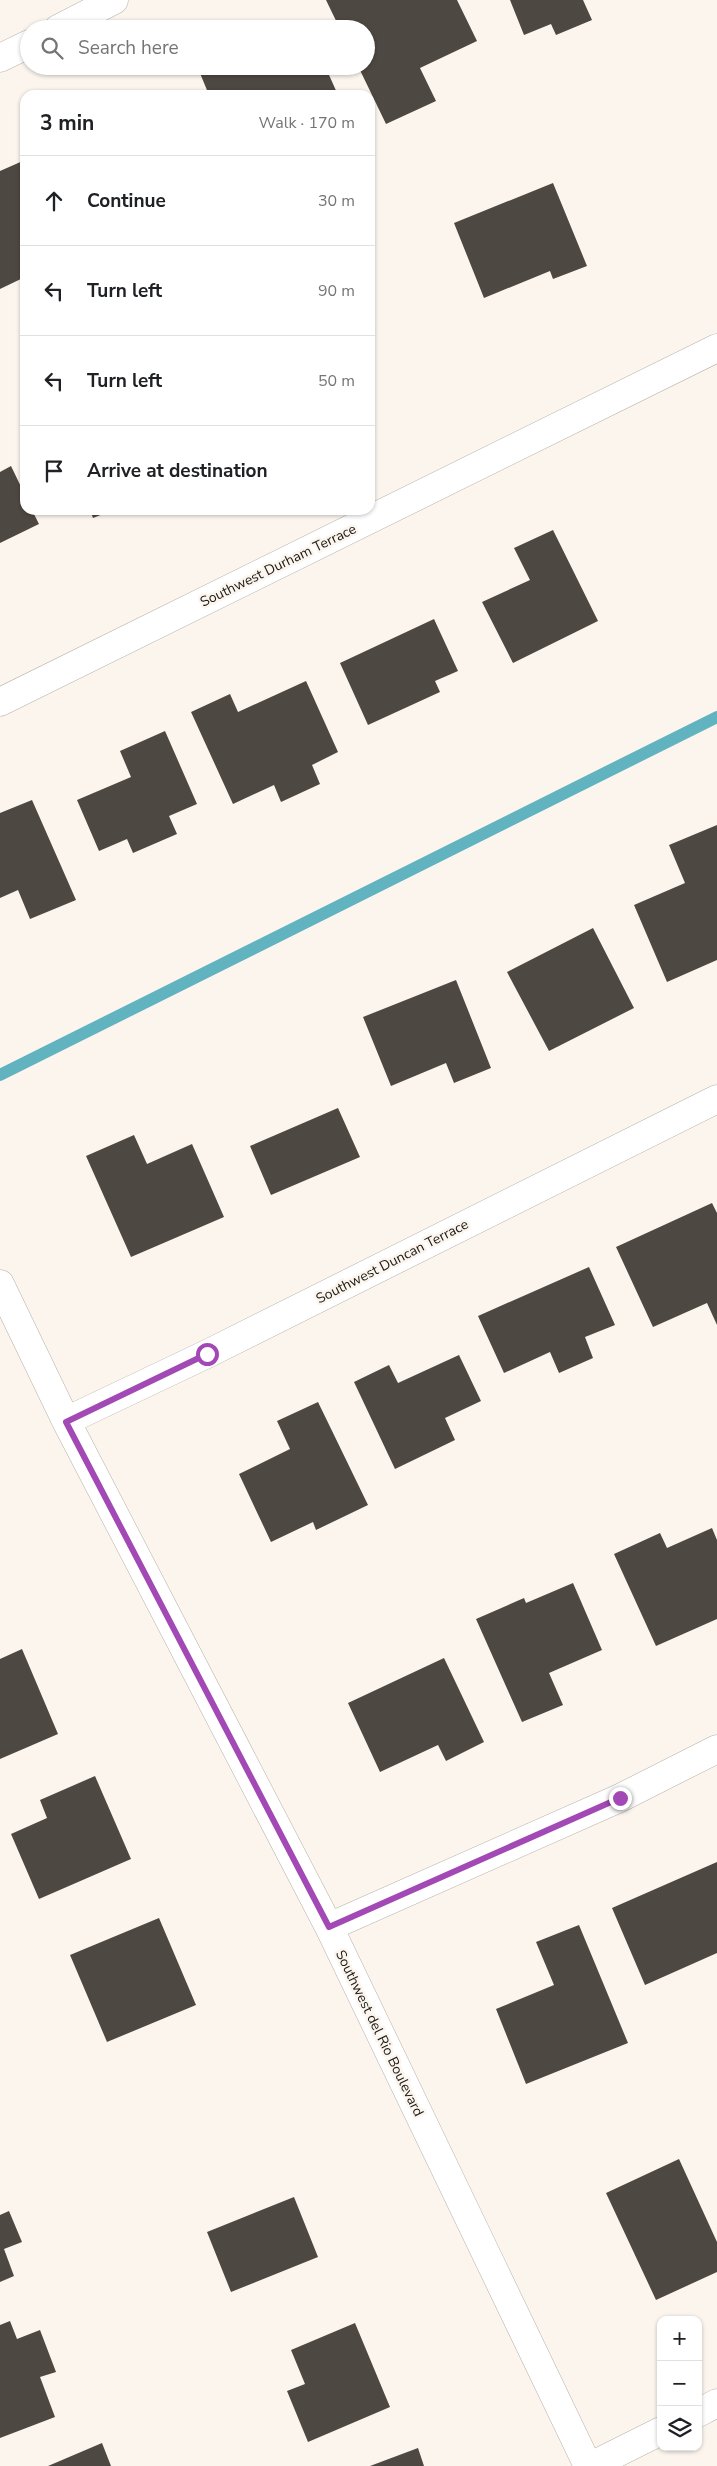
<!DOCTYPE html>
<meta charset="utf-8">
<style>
body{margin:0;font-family:"Nunito Sans",sans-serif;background:#f6f6f6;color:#202124}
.controls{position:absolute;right:15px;bottom:15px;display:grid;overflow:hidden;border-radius:10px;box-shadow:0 1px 4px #0004}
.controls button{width:45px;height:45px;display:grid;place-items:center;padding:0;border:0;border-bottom:1px solid #e0e0e0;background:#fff;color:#202124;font:25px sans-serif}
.stop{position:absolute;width:15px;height:15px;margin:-11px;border:4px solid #a249b5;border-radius:50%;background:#fff}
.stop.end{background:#a249b5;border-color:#fff;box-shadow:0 1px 5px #0008}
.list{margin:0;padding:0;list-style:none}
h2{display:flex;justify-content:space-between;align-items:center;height:65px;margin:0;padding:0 20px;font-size:21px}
h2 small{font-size:16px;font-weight:400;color:#757577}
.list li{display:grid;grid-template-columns:32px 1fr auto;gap:15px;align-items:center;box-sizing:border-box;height:90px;padding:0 20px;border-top:1px solid #e0e0e0}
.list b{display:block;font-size:19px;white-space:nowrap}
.list em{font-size:16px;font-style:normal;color:#757577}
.icon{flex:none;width:28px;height:28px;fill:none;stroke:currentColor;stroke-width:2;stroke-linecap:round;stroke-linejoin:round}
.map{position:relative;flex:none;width:717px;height:2466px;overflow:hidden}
.search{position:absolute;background:#fff;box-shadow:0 1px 4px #0004;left:20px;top:20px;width:355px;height:55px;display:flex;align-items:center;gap:12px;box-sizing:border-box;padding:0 18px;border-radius:28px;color:#757577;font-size:19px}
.panel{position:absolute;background:#fff;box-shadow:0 1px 4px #0004;left:20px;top:90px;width:355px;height:425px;border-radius:15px}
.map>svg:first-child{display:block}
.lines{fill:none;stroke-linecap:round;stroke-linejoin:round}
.stream{stroke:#61b3c0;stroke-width:12}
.building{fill:#4e4842}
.minor-casing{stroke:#b8b2ab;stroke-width:29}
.minor{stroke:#fff;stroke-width:28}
.route{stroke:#a249b5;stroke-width:6}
.labels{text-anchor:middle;stroke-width:5;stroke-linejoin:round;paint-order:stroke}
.street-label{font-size:14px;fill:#1b1916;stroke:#fbf5ee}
</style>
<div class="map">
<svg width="717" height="2466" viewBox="0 0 717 2466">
<rect width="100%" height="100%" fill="#fbf5ee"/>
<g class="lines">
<path class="stream" d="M0 1075 717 717"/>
</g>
<path class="building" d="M326 0H457L477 41 420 68 436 101 386 124 358 66H366V29H340Z
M510 0H583L592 20 556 35 551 24 524 35Z
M197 66H325L338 95H209Z
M25 160V277L0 289V171Z
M553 183 587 266 553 279 550 271 484 298 454 223Z
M11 466 25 495V510H32L39 524 0 543V472Z
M90 510H113L93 518Z
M553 530 598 621 513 663 482 602 530 580 514 548Z
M434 619 458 671 435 681 440 692 368 725 340 663Z
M306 681 338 752 312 765 320 784 281 802 274 785 233 804 191 712 230 694 238 712Z
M165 731 197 804 169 816 177 834 133 853 127 839 99 851 77 800 131 777 120 751Z
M32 800 76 900 30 919 18 890 0 898V813Z
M717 825V960L667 982 634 905 685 883 669 845Z
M593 928 634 1008 549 1051 507 972Z
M456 980 491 1068 454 1083 446 1063 391 1086 363 1017Z
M338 1108 360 1157 271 1195 250 1146Z
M134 1135 147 1164 192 1144 224 1217 131 1257 86 1156Z
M712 1203 717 1213V1325L707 1303 653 1327 616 1247Z
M589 1267 615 1325 585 1337 593 1358 559 1373 550 1352 504 1373 478 1316Z
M459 1355 481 1401 445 1418 455 1440 395 1469 354 1382 389 1365 398 1383Z
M318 1402 368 1505 316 1530 313 1522 271 1542 239 1474 290 1449 277 1421Z
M712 1528 717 1540V1619L656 1646 614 1554 660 1533 667 1548Z
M573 1583 602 1650 549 1673 563 1705 522 1722 476 1619 524 1598 526 1603Z
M22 1649 58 1734 0 1759V1659Z
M444 1658 484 1742 446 1761 438 1745 380 1772 348 1703Z
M95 1776 131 1859 39 1899 11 1834 47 1818 40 1800Z
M717 1862V1953L645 1985 612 1908Z
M159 1918 196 2005 107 2042 70 1955Z
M579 1925 628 2043 526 2084 496 2009 554 1985 536 1942Z
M679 2159 717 2242V2272L656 2300 606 2193Z
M294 2197 318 2257 231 2292 207 2232Z
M9 2211 22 2242 4 2249 14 2276 0 2282V2215Z
M10 2321 17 2339 40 2330 56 2372 40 2377 55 2417 0 2438V2325Z
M355 2323 390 2407 308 2442 287 2391 305 2384 291 2350Z
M102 2443 111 2466H48Z
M418 2448 424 2466H370Z"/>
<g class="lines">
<g class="minor-casing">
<path id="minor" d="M58 29 114 0
M0 58 29 44
M0 702 717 348
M0 1284 66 1421 329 1927 588 2466
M66 1421 207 1354 717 1099
M329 1927 620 1798 717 1749
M698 2413 717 2403
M591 2466 661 2431"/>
</g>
<use href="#minor" class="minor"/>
</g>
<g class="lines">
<path class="route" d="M207 1354 66 1422 329 1927 620 1798"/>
</g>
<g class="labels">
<g class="street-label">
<text transform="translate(278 565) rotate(-26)" y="5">Southwest Durham Terrace</text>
<text transform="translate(392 1261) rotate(-27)" y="5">Southwest Duncan Terrace</text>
<text transform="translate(380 2033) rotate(64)" y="5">Southwest del Rio Boulevard</text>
</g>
</g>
</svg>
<div class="controls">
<button>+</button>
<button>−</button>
<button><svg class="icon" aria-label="layers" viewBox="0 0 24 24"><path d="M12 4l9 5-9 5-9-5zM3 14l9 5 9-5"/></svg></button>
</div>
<div class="stop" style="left:207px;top:1354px"></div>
<div class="stop end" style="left:620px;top:1798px"></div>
<div class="search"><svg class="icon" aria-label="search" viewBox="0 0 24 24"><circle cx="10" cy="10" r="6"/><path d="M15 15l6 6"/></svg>Search here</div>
<section class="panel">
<h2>3 min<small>Walk · 170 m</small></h2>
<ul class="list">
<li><svg class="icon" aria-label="ahead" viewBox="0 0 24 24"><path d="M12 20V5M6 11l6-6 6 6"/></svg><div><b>Continue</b></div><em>30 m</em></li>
<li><svg class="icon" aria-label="left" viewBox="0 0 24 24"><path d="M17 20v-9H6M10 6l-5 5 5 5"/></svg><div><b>Turn left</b></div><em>90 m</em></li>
<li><svg class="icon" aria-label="left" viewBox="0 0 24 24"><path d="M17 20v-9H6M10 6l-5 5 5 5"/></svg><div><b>Turn left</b></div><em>50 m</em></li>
<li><svg class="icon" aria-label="arrive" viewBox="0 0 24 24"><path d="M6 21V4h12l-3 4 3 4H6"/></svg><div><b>Arrive at destination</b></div></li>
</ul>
</section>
</div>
